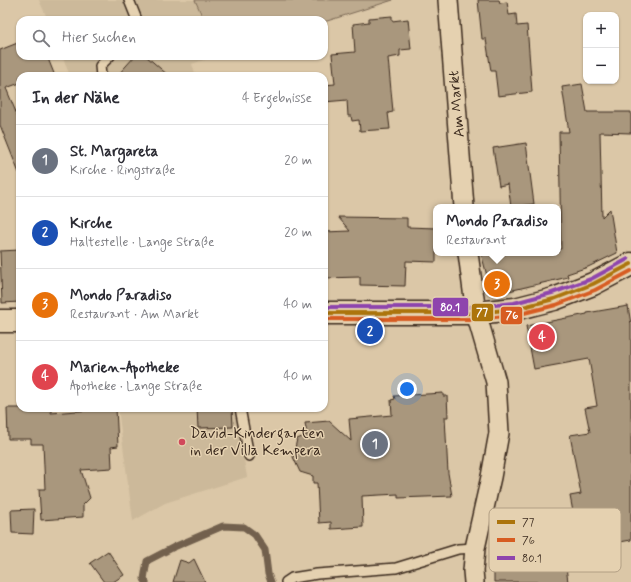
<!DOCTYPE html>
<html lang="de">
<meta charset="utf-8">
<style>
body{margin:0;font-family:Mynerve,sans-serif;background:#f7f7f7;color:#2b2b33}
.controls{position:absolute;right:12px;top:12px;display:grid;overflow:hidden;border-radius:8px;box-shadow:0 1px 3px #0004}
.controls button{width:36px;height:36px;display:grid;place-items:center;padding:0;border:0;border-bottom:1px solid #e1e1e2;background:#fff;color:#2b2b33;font:20px sans-serif}
.you{position:absolute;left:407px;top:389px;width:14px;height:14px;margin:-10px;border:3px solid #fff;border-radius:50%;background:#1a73e8;box-shadow:0 0 0 6px #1a73e833}
.badge{display:grid;place-items:center;width:26px;height:26px;border-radius:50%;background:#2563eb;color:#fff;font-size:13px;font-weight:700}
.pin{position:absolute;translate:-50% -50%;border:2px solid #fff;box-shadow:0 1px 4px #0006}
.popup{position:absolute;left:433px;top:204px;width:128px;height:52px;box-sizing:border-box;display:grid;place-content:center;border-radius:8px;background:#fff;filter:drop-shadow(0 1px 3px #0005);font-size:13px;white-space:nowrap;color:#7c7c81}
.popup b{font-size:15px;color:#2b2b33}
.popup::after{content:'';position:absolute;left:50%;top:100%;margin-left:-8px;border:8px solid transparent;border-top-color:#fff}
.list{margin:0;padding:0;list-style:none}
h2{display:flex;justify-content:space-between;align-items:center;height:52px;margin:0;padding:0 16px;font-size:17px}
h2 small{font-size:13px;font-weight:400;color:#7c7c81}
.list li{display:grid;grid-template-columns:26px 1fr auto;gap:12px;align-items:center;box-sizing:border-box;height:72px;padding:0 16px;border-top:1px solid #e1e1e2}
.list b{display:block;font-size:15px;white-space:nowrap}
.list p{margin:0;font-size:13px;white-space:nowrap;color:#7c7c81}
.list em{font-size:13px;font-style:normal;color:#7c7c81}
.icon{flex:none;width:22px;height:22px;fill:none;stroke:currentColor;stroke-width:2;stroke-linecap:round;stroke-linejoin:round}
.map{position:relative;flex:none;width:631px;height:582px;overflow:hidden}
.search{position:absolute;background:#fff;box-shadow:0 1px 3px #0004;left:16px;top:16px;width:312px;height:44px;display:flex;align-items:center;gap:10px;box-sizing:border-box;padding:0 14px;border-radius:12px;color:#7c7c81;font-size:15px}
.panel{position:absolute;background:#fff;box-shadow:0 1px 3px #0004;left:16px;top:72px;width:312px;height:340px;border-radius:12px}
.map>svg:first-child{display:block}
.built{fill:#ccb99a}
.green{fill:#bdaa8e;stroke:#7c6a56}
.lines{fill:none;stroke-linecap:round;stroke-linejoin:round}
.stream{stroke:#72604d;stroke-width:7}
.building{fill:#a9977d;stroke:#3b2a1e}
.service-casing{stroke:#3b2a1e;stroke-width:12}
.minor-casing{stroke:#3b2a1e;stroke-width:22}
.secondary-casing{stroke:#3b2a1e;stroke-width:25}
.service{stroke:#e5d1b0;stroke-width:9}
.minor{stroke:#e5d1b0;stroke-width:19}
.secondary{stroke:#e5d1b0;stroke-width:22}
.bus-1-casing{stroke:#e5d1b0;stroke-width:7}
.bus-2-casing{stroke:#e5d1b0;stroke-width:7}
.bus-3-casing{stroke:#e5d1b0;stroke-width:7}
.bus-1{stroke:#ac740c;stroke-width:4}
.bus-2{stroke:#d75c21;stroke-width:4}
.bus-3{stroke:#8e44ad;stroke-width:4}
.poi-dot{fill:#d1495b;stroke:#e5d1b0;stroke-width:1.5}
.labels{text-anchor:middle;stroke-width:3;stroke-linejoin:round;paint-order:stroke}
.street-label{font-size:15px;fill:#3b2a1e;stroke:#e5d1b0}
.poi-label{font-size:15px;fill:#3b2a1e;stroke:#e5d1b0;text-anchor:start}
.key{fill:#e5d1b0;stroke:#b29f84;stroke-width:1}
.key-label{font-size:11px;fill:#3b2a1e}
.line-badge{stroke:#e5d1b0;stroke-width:1.5}
.badge-label{font-size:11px;text-anchor:middle;font-weight:bold;fill:#fff}
</style>
<div class="map">
<svg width="631" height="582" viewBox="0 0 631 582">
<rect width="100%" height="100%" fill="#dbc7a7"/>
<filter id="ink" filterUnits="userSpaceOnUse"><feTurbulence type="fractalNoise" baseFrequency=".025" numOctaves="2"/><feDisplacementMap in="SourceGraphic" scale="8" xChannelSelector="R" yChannelSelector="G"/><feConvolveMatrix kernelMatrix="1 2 1 2 8 2 1 2 1" color-interpolation-filters="sRGB"/></filter>
<g filter="url(#ink)">
<path class="built" d="M39 0H195L204 20H48Z
M62 56H215L192 64 196 76H70Z
M118 408H235L247 477 165 503 133 521Z"/>
<path class="green" d="M195 0H393L324 22V20H204Z"/>
<g class="lines">
<path class="stream" d="M146 582 144 579 147 561 174 547 223 526 244 527 255 535 265 550 268 574 271 582"/>
</g>
<path class="building" d="M478 0H499L500 3 507 2 509 15 516 14 517 26 527 25 532 92 498 96 495 71H491L486 39H482Z
M392 16V21L408 19 411 49 400 50V56L388 58 393 112 388 113 390 129 360 131 359 120 352 121 351 116H348L347 100 324 102V85L335 84 332 54 355 52 353 24 369 22V18Z
M20 42V56H47L55 76H20V83L6 88 20 122V173H19L0 125V50Z
M135 56H146L169 76H117Z
M582 84 587 112H631V133L600 132 602 217 610 209 617 253 588 267 567 274 568 277 492 295 481 253H558V249H561L559 132H569L562 87Z
M526 143 534 204 511 207 508 184 499 186 493 148Z
M338 217 407 218V227L436 228V262L406 261 405 286 360 285V277L324 278V232L350 231Z
M20 250V302L2 303 0 251Z
M628 306 631 324V540L564 552 568 582H494V550L534 549 542 535 578 538 570 496 581 494 570 435 590 432 585 408 597 406 589 359 534 369 526 326 587 314V313Z
M443 393V396H447L448 417H445L448 473 452 496 398 498V494L362 496 363 527 331 529V522L319 523 317 483H313V476L300 472 293 457 297 439 307 435 305 423 329 421 351 441 349 419 392 415 391 400 395 399 394 396Z
M7 408H51V413L116 408 118 446 111 447 112 468 81 470 90 498 83 505V517L41 520 39 489H45L43 444H31V439H8Z
M197 408H232L233 427 198 428Z
M34 509 33 534 12 533 11 510Z
M108 551 124 575 113 582H104L90 563Z
M194 559 205 582H173L180 560 189 563Z"/>
<g class="lines">
<g class="service-casing">
<path id="service" d="M129 0 137 20
M101 76 100 66 110 56
M240 408 249 456
M286 582 292 578 317 574 396 568 458 549 475 548"/>
</g>
<g class="minor-casing">
<path id="minor" d="M448 0 464 207
M468 253 476 313 496 382 499 433 491 477 475 548 473 571 474 582"/>
</g>
<g class="secondary-casing">
<path id="secondary" d="M324 313H476L515 309 554 299 593 284 631 264
M0 321H20"/>
</g>
<use href="#service" class="service"/>
<use href="#minor" class="minor"/>
<use href="#secondary" class="secondary"/>
<g class="bus-1-casing">
<path id="bus-1" d="M324 313H476L515 309 554 299 593 284 631 264"/>
</g>
<g class="bus-2-casing">
<path id="bus-2" d="M324 319H476L516 315 556 305 595 290 631 271"/>
</g>
<g class="bus-3-casing">
<path id="bus-3" d="M324 307H476L514 303 552 293 591 279 628 259"/>
</g>
<use href="#bus-1" class="bus-1"/>
<use href="#bus-2" class="bus-2"/>
<use href="#bus-3" class="bus-3"/>
</g>
</g>
<circle class="poi-dot" cx="182" cy="442" r="4"/>
<g class="labels">
<g class="street-label">
<text transform="translate(456 104) rotate(-95)" y="5">Am Markt</text>
</g>
<g class="poi-label">
<text x="190" y="438">David-Kindergarten<tspan x="190" dy="17">in der Villa Kempera</tspan></text>
</g>
</g>
<rect x="489" y="508" width="132" height="64" rx="6" class="key"/>
<rect x="497" y="520" width="18" height="4" fill="#ac740c"/>
<rect x="497" y="538" width="18" height="4" fill="#d75c21"/>
<rect x="497" y="556" width="18" height="4" fill="#8e44ad"/>
<g class="key-label">
<text x="522" y="526">77</text>
<text x="522" y="544">76</text>
<text x="522" y="562">80.1</text>
</g>
<g class="line-badge">
<rect x="432" y="297" width="37" height="20" rx="4" fill="#8e44ad"/>
<rect x="471" y="303" width="23" height="19" rx="4" fill="#ac740c"/>
<rect x="500" y="306" width="23" height="19" rx="4" fill="#d75c21"/>
</g>
<g class="badge-label">
<text x="450" y="311">80.1</text>
<text x="482" y="316">77</text>
<text x="512" y="319">76</text>
</g>
</svg>
<div class="controls">
<button>+</button>
<button>−</button>
</div>
<div class="you"></div>
<div class="pin badge" style="left:375px;top:444px;background:#6b7280">1</div>
<div class="pin badge" style="left:370px;top:331px;background:#1a4fb4">2</div>
<div class="pin badge" style="left:497px;top:284px;background:#e8710a">3</div>
<div class="popup"><b>Mondo Paradiso</b>Restaurant</div>
<div class="pin badge" style="left:542px;top:337px;background:#e0444e">4</div>
<div class="search"><svg class="icon" aria-label="search" viewBox="0 0 24 24"><circle cx="10" cy="10" r="6"/><path d="M15 15l6 6"/></svg>Hier suchen</div>
<section class="panel">
<h2>In der Nähe<small>4 Ergebnisse</small></h2>
<ul class="list">
<li><span class="badge" style="background:#6b7280">1</span><div><b>St. Margareta</b><p>Kirche · Ringstraße</p></div><em>20 m</em></li>
<li><span class="badge" style="background:#1a4fb4">2</span><div><b>Kirche</b><p>Haltestelle · Lange Straße</p></div><em>20 m</em></li>
<li><span class="badge" style="background:#e8710a">3</span><div><b>Mondo Paradiso</b><p>Restaurant · Am Markt</p></div><em>40 m</em></li>
<li><span class="badge" style="background:#e0444e">4</span><div><b>Marien-Apotheke</b><p>Apotheke · Lange Straße</p></div><em>40 m</em></li>
</ul>
</section>
</div>
